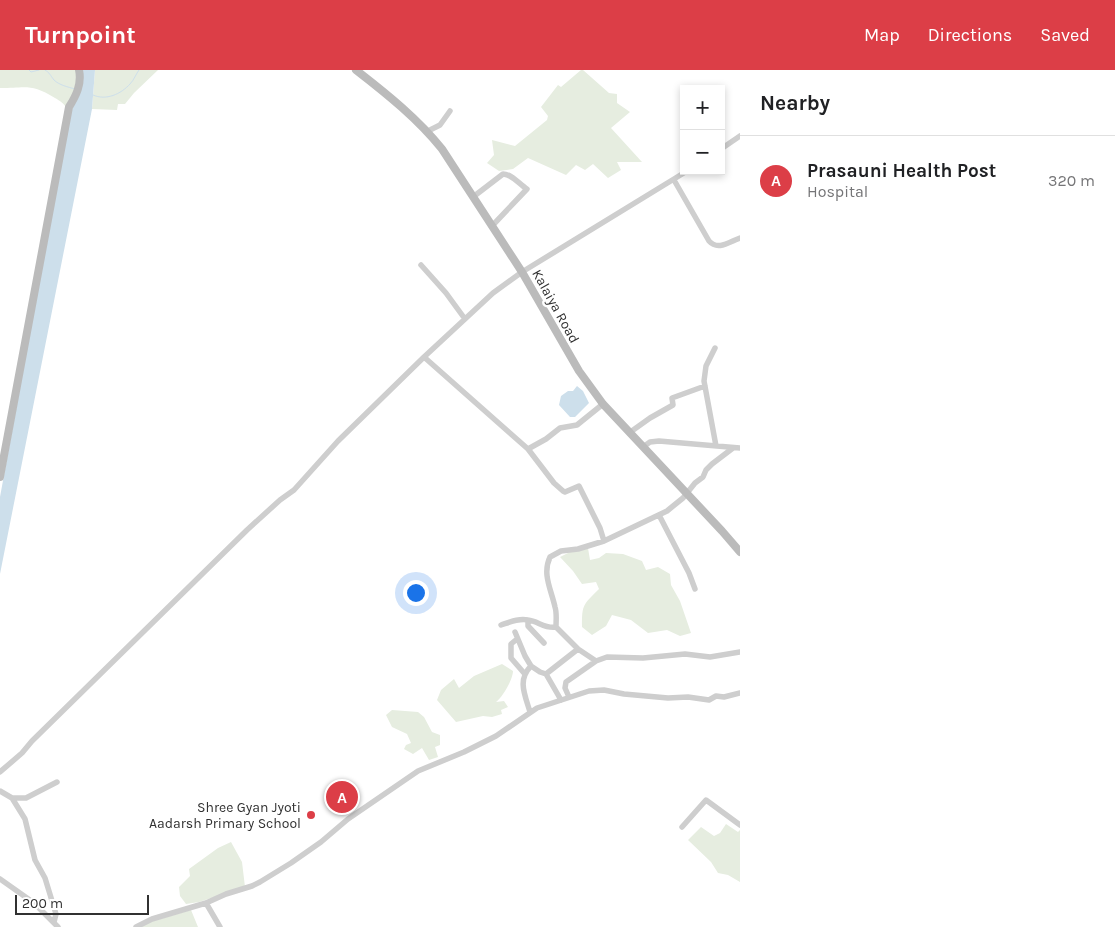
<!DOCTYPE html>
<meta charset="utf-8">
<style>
body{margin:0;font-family:Karla,sans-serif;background:#f2f2f2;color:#202124}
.controls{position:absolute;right:15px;top:15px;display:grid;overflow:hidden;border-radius:0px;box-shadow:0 2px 8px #0003}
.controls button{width:45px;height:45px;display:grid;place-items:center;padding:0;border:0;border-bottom:1px solid #e0e0e0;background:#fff;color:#202124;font:25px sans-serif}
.scale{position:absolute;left:15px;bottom:12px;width:134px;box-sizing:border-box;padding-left:5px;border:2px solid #313131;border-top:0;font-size:14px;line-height:18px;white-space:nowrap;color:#313131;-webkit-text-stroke:4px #fff;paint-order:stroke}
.you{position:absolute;left:415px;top:522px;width:18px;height:18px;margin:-12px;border:4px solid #fff;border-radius:50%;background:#1a73e8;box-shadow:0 0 0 8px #1a73e833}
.badge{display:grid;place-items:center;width:32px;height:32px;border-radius:50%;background:#dc3e47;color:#fff;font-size:16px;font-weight:700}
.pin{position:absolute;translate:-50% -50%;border:2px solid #fff;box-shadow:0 1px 5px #0006}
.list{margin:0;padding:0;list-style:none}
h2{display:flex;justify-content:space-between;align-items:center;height:65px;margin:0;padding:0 20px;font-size:21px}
h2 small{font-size:16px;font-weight:400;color:#757577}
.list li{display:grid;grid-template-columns:32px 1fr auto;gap:15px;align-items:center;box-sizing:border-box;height:90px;padding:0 20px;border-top:1px solid #e0e0e0}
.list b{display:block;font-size:19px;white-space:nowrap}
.list p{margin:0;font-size:16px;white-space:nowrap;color:#757577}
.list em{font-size:16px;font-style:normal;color:#757577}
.map{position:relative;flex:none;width:740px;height:857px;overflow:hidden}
header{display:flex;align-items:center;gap:30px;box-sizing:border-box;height:70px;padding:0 25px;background:#dc3e47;color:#fff}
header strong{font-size:24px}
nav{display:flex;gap:28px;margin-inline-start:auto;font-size:18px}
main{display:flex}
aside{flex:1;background:#fff}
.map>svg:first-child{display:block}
.green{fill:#e6ede0}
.water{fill:#cddfeb}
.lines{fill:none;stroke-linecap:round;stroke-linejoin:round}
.stream{stroke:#cddfeb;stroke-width:1}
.street{stroke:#cecece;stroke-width:5.5}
.secondary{stroke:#bbb;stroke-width:8}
.poi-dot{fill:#dc3e47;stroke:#fff;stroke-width:2}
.labels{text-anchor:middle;stroke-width:5;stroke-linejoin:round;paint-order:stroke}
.street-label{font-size:14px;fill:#313131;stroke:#fff}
.poi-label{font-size:14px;fill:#313131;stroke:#fff;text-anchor:end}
</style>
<header>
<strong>Turnpoint</strong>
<nav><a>Map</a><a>Directions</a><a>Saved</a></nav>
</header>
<main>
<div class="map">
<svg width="740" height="857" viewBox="0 0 740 857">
<rect width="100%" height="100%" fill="#fff"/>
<path class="green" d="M0 0H76L78 11 67 39C64 33 60 31 55 28 31 13 26 18 0 18Z
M95 0H158L134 23 125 34H118L117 40 92 39Z
M581 0H583L609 23 617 24V33L630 42 611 58 642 92H617L621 100 608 108 593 94 585 100 576 95 566 105 528 88 513 99 499 101 487 93 494 85 492 70 515 76 547 50 548 46 541 37 558 15 561 17Z
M588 478 590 490 599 488 606 483 623 484 642 491 646 500 658 497 670 504 671 515 680 531 691 563 680 566 667 560 648 563 631 550 612 545 606 556 592 565 582 557C582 534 583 535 599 519L596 512 582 514 573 501 560 487 570 482Z
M502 594 513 601C513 609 503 627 496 632L504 631 508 637 501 640 502 644 492 647 483 646 456 652 437 630 441 620 454 609 459 618 474 606Z
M392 640 418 642 424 647 432 662 440 665V675L435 677 438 687 429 690 422 678 413 684 404 679 406 675 411 673 407 664 392 657 386 645Z
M726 754 738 762 740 760V812L728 805 718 803 711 792 688 770 701 757 714 766 720 763Z
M231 772 242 792 245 817 199 832 186 834 180 826 179 817 190 806 189 799 218 778Z
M191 840 198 857H141L150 852Z"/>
<path class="water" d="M82 0H95L92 39 0 504V427L68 56Z
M577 316 583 321 589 333 575 347H570L559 335 561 326 568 321H573Z"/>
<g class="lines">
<path class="stream" d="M29 0 31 2 39 0
M45 0C50 3 50 5 54 10 59 15 68 17 75 19
M93 25C106 31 121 24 130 14 134 10 136 4 139 0"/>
<path class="street" d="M428 61 440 55 450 41
M721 79 740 66
M674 110 709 171C718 181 729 172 740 168
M473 127 503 104C512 104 519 114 527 119L492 156
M421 195 446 223 465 249
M715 278 706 296 704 311 716 376
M629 363 650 348 673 335 672 328 705 316
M643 377 650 372 659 371 740 378
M528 379 546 369 560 358 577 355 603 334
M659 445 689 503 695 519
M604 471 600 458 579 416 565 422 563 421 554 413 528 379 424 287 493 223 522 202 687 101
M528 550V556L544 573
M501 555C510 552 519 548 528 550 538 551 545 559 556 557
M515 562 525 586 531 596C517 610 525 625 530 642
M517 569 511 574V588L524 603
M596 591 578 579 556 557C556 550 557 543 555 537 551 519 542 504 550 487L561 481 578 479 604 471 667 441 683 428 695 413 703 407 706 400 712 394 733 378
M531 596 540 602 546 604 578 579
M546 604 561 630
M569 627 565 618 566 612 596 591 607 587 643 588 685 584 710 587 740 582
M0 702 22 683 32 671 247 460 280 430 294 420 338 371 424 287
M0 721 12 728 25 749 35 790 45 808 56 844 54 852
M12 728H26L57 712
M682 757 706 730 740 755
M0 809 34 833 58 857
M206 833 220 857
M136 857 152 849 206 833 226 824 252 816 260 812 291 793 321 772 348 749 418 701 464 682 496 666 537 638 589 621 604 620 624 624 668 628 688 627 709 630 716 626 724 627 740 623"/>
<path class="secondary" d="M356 0C387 24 418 49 442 79L522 202 579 301 603 334 722 461 740 482
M0 407 69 37C76 26 82 14 79 0"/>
</g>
<circle class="poi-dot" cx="311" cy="745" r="5"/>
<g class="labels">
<g class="street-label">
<text transform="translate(556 236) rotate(61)" y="5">Kalaiya Road</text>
</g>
<g class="poi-label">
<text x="301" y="742">Shree Gyan Jyoti<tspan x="301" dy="16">Aadarsh Primary School</tspan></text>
</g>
</g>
</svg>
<div class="controls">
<button>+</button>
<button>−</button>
</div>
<div class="scale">200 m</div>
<div class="you"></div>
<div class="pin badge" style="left:342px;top:727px">A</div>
</div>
<aside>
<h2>Nearby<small></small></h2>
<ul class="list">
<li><span class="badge">A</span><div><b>Prasauni Health Post</b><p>Hospital</p></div><em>320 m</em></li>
</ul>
</aside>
</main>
